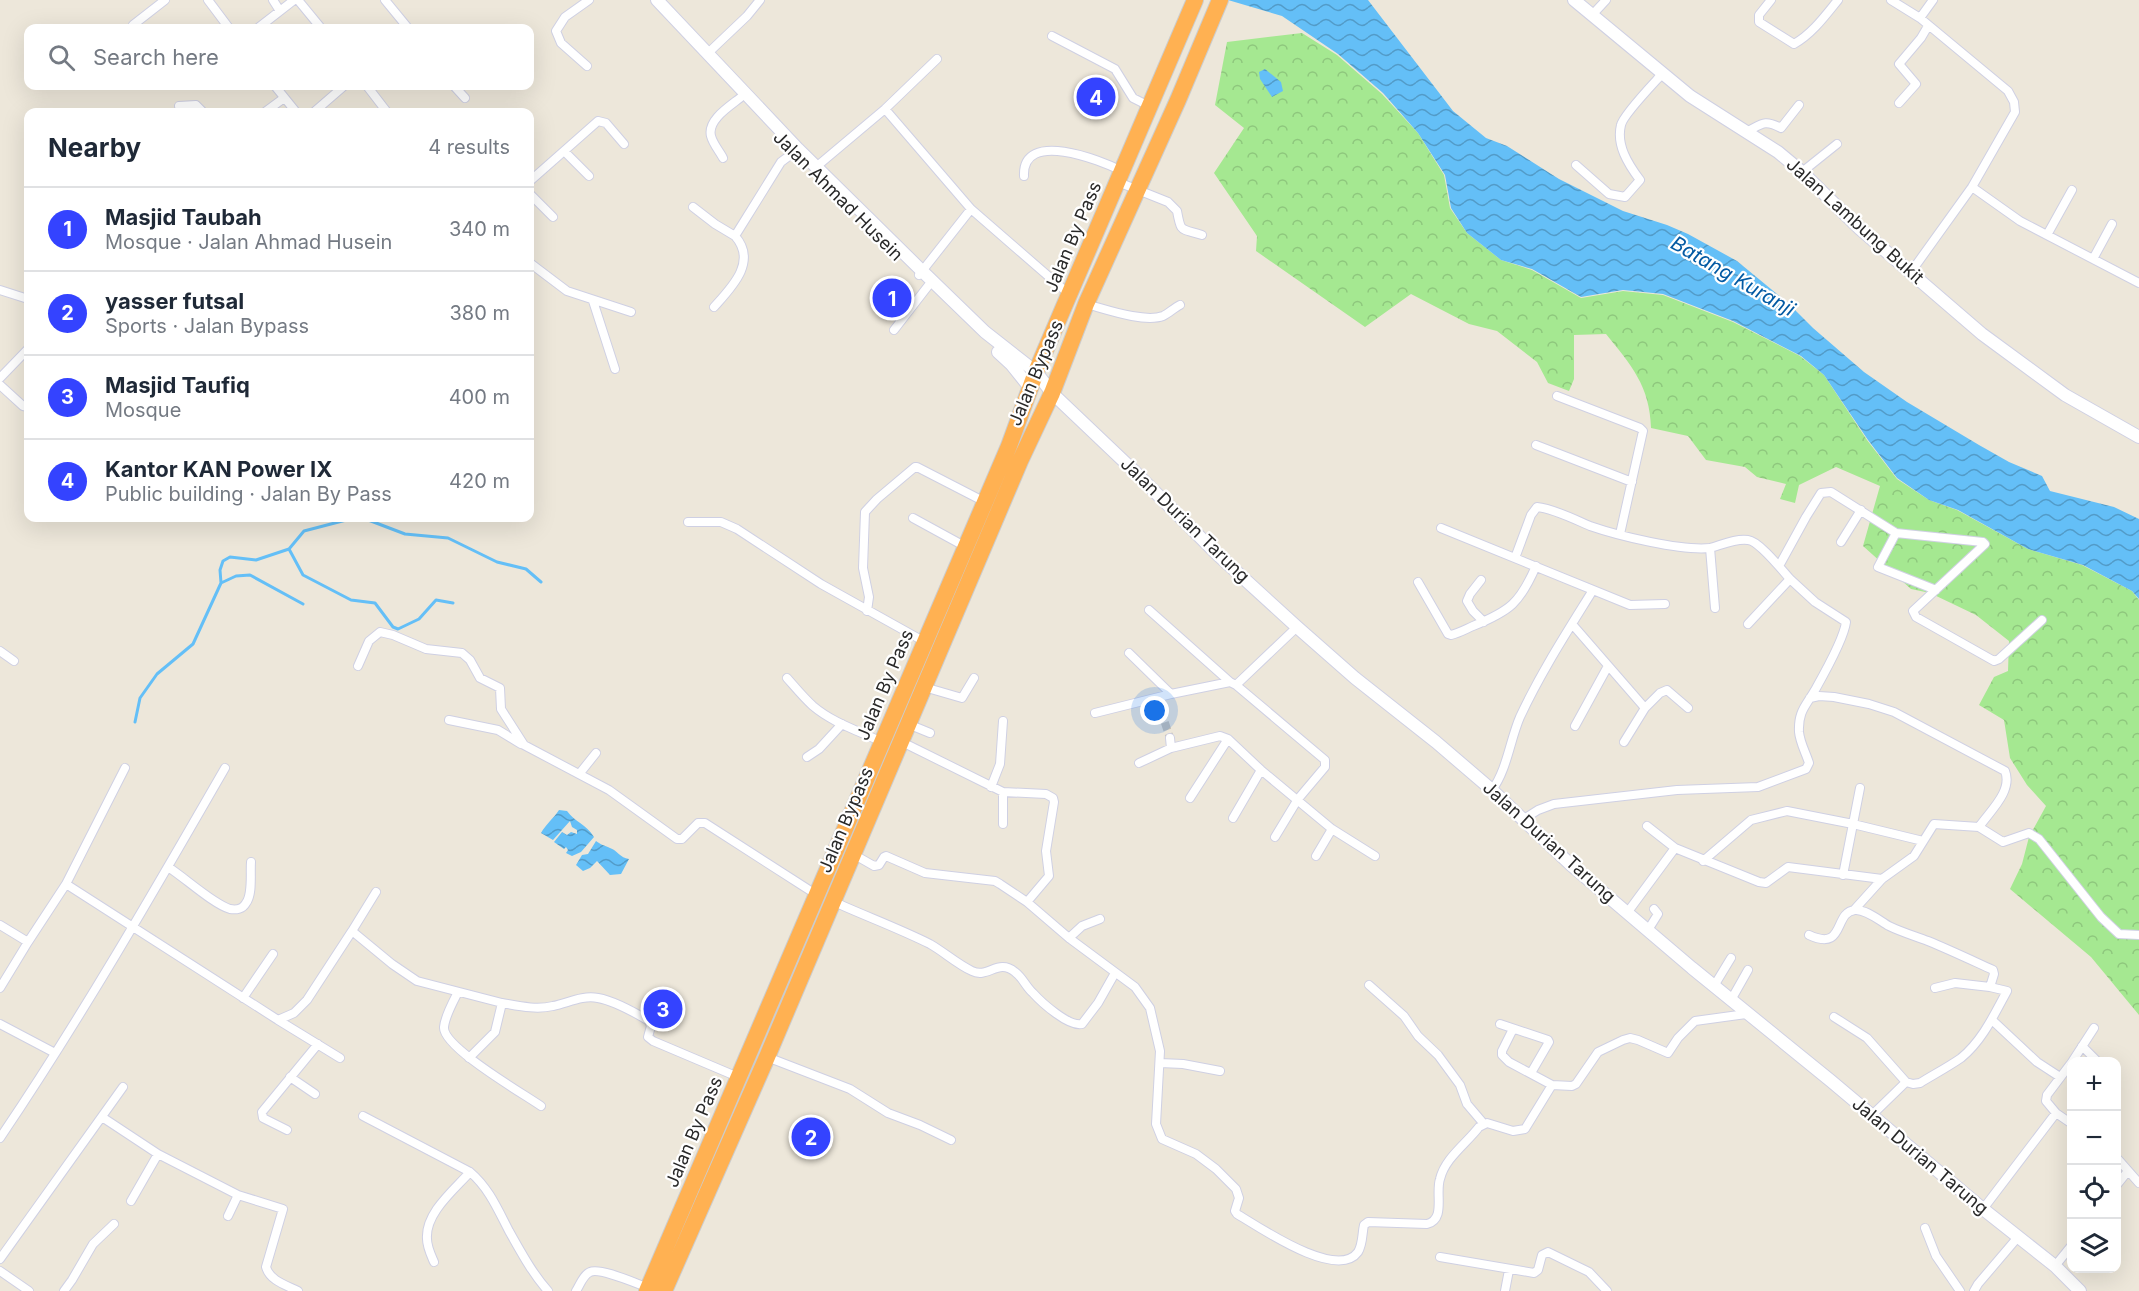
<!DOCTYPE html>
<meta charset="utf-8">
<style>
body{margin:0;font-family:Inter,sans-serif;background:#f2f2f3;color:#1f2937}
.controls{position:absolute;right:18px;bottom:18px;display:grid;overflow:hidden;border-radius:12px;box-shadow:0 6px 24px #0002}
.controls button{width:54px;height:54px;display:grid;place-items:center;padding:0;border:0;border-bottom:2px solid #e0e1e3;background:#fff;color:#1f2937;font:30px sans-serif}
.you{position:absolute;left:1155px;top:711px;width:21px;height:21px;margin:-15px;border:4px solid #fff;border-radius:50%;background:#1a73e8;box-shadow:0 0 0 9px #1a73e833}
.badge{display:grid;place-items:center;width:39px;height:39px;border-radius:50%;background:#3443ff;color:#fff;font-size:20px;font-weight:700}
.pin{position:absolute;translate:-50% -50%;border:3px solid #fff;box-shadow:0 2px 6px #0006}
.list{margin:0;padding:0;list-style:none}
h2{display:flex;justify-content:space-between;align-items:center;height:78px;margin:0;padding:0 24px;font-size:26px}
h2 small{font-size:20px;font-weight:400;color:#747a83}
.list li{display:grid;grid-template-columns:39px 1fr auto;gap:18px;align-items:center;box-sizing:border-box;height:84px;padding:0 24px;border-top:2px solid #e0e1e3}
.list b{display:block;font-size:22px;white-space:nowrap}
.list p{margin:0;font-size:20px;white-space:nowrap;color:#747a83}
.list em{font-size:20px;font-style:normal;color:#747a83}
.icon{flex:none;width:33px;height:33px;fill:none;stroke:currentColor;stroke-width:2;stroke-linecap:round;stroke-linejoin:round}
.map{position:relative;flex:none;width:2139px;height:1291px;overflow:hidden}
.search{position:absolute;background:#fff;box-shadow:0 6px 24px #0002;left:24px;top:24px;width:510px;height:66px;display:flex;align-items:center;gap:15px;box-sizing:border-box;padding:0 21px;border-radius:12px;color:#747a83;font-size:22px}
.panel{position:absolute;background:#fff;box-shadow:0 6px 24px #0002;left:24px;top:108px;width:510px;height:414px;border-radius:12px}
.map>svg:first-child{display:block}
.forest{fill:url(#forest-crowns)}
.water{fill:url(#water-waves)}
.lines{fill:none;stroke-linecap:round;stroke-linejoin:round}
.stream{stroke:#64bff7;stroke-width:3}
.street-tunnel{stroke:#c6c1b7;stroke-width:8;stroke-dasharray:8 4;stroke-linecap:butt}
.street-casing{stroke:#cfd0e3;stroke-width:10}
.secondary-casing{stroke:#cfd0e3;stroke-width:14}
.highway-casing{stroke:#ccc;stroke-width:18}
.street{stroke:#fff;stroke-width:8}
.secondary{stroke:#fff;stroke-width:12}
.highway{stroke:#ffb152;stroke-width:16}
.labels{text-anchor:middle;stroke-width:4.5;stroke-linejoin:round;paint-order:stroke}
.street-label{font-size:18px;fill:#292929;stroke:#fff}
.water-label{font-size:20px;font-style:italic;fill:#035aa3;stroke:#fff}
</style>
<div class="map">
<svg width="2139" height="1291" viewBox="0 0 2139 1291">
<defs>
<pattern id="forest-crowns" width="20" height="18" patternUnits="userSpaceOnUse" patternTransform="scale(1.5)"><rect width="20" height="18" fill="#a5e891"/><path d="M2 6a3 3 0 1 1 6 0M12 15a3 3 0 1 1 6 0" fill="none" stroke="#8ec77d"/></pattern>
<pattern id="water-waves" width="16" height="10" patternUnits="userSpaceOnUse" patternTransform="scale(1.5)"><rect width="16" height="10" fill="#64bff7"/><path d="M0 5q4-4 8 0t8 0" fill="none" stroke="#529bc8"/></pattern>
</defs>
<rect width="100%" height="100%" fill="#ede7da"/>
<path class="forest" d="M1302 33 1337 55 1382 94 1418 133 1444 175 1450 208 1467 233 1501 260 1532 270 1581 298 1623 291 1663 295 1733 322 1800 356 1824 375 1867 440 1897 479 1929 500 1957 510 2028 549 2082 565 2132 591 2139 600V1015L2091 957 2010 889 2022 864 2029 837 2046 806 2027 785 2010 758 2004 720 1979 705 1994 677 2008 671 2009 641 1976 615 1930 593 1911 589 1863 546 1880 486 1836 467 1799 485 1795 503 1780 499 1786 484 1757 477 1745 467 1706 460 1688 436 1651 428C1650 386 1631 365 1606 334L1574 335V379L1569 391 1548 383 1537 362 1497 331 1469 324 1411 294 1365 327 1256 251 1257 236 1214 173 1244 128 1215 105 1227 42Z"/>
<path class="water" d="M1228 0H1368L1453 111 1486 138 1507 146 1559 179 1623 211 1667 225 1688 234 1737 261 1788 303 1813 328 1864 372 1907 402 1979 445 2009 462 2042 476 2050 491 2114 507 2139 519V599L2132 591 2083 565 2028 549 1958 510 1929 500 1897 478 1868 440 1824 375 1801 356 1733 321 1663 294 1623 290 1581 297 1532 269 1501 260 1467 233 1451 208 1445 175 1418 133 1383 93 1338 54 1282 16Z
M1265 69 1281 82 1283 91 1272 97 1260 79 1259 72Z
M559 810 567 811C575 822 586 824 594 837L581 852 572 856 566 853 568 850 566 847 564 849 554 842 562 832 567 835 571 832 577 834V830L572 827 570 821 553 840 541 833C546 824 553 819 559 810Z
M596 841C601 845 604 845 610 848 618 851 620 858 629 859L621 874 610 875 597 861 590 868 583 871 576 865 582 855 588 854Z"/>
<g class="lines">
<path class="stream" d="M363 518 405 534 448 538 497 562 526 569 541 582
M289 549 303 575 351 600 375 603 393 627 398 629 419 619 436 600 453 603
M221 583 220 570 223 561 230 557 256 560 289 549 304 531 354 518
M135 722 140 698 157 674 193 644 221 583 236 576 250 575 303 604"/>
<path class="street-tunnel" d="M1161 711 1170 738"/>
<g class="street-casing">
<path id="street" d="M208 0 229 28
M273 0 280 11
M298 0 321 28
M385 0 408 28
M1771 0 1759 15V22L1794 44C1812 34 1825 16 1838 0
M1891 0 1920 18 2008 91 2014 102 2015 112 1972 187 1911 272
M1593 14 1606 0
M1920 18 1933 0
M133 25 165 0
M258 28 294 0
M1052 36 1115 69 1133 98 1149 106
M707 54 747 16 760 0
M587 66 561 43 556 31 565 17 589 0
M275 86 296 112
M367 86 387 112
M454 86 465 98
M1899 103 1916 84 1899 64 1921 38 1928 26
M179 106 196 105 203 112
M885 109 971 209 1070 295
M265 112 284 98
M314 112 344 86
M1746 132C1762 124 1764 119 1781 128L1799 105
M564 151 589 176
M723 158C720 152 713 144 711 136 707 120 730 106 740 98
M1576 165 1609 194 1625 197 1640 180C1628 164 1616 145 1621 125 1623 115 1654 83 1662 74
M816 167 885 109 937 59
M1802 172 1837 144
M1024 176C1022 129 1100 160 1122 171
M530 181 598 121 606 123 624 144
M1118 182 1168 202 1177 211C1181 233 1180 228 1202 235
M1972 187 2020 221 2139 283
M530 194 553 217
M693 207 715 224 735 236 781 162 793 153
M2047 235 2072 190
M2093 259 2112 224
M530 263 567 291 631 312
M919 275 971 209
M0 290 28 299
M593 301 615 369
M1086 304C1105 309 1144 323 1163 316 1169 313 1174 308 1180 305
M714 307C731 288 758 262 735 236
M894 330 928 286
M0 378 28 349
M0 385 23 406 28 407
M1557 396 1640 428 1643 431 1620 534
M1536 445 1632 482
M913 518 966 547
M688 522H721L737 529 821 584 925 642
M1441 528 1630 605 1665 604
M1896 533 1878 567 1936 590
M1841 542 1861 510
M1710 548C1721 545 1737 538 1748 540 1759 541 1782 570 1790 579
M1515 558 1531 515 1537 507C1552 508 1576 520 1590 526 1619 536 1681 551 1710 548L1715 608
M1779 566 1806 517 1821 493 1831 492 1896 533 1983 542 1985 544 1913 611 1916 617 1994 661 1999 659 2042 620
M1481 580 1470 594 1467 601 1473 611 1484 622
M1418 582 1448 634 1451 635C1459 633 1466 629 1473 626 1510 611 1520 603 1536 566
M1149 610 1230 682
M867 611 869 597 863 568 865 512 877 499 915 467H917L985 502
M1572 624 1645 708 1624 742
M0 651 14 661
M1129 653 1171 694
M358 666 369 641 380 632 393 635 426 649 462 653 470 660 480 678 500 688 501 709 524 745 609 790 677 839H682L698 823H705L817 895
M787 678C795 687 804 698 813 706 833 723 859 731 882 742
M1236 685 1325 760V767L1298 799 1275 837
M924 687 962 698 974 678
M1161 697V711
M1810 698 1819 696 1834 697 1869 704 1894 712 2005 771C2013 791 1990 811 1979 827L1934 824 1914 856 1882 879 1854 910
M1645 708 1660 693 1667 690 1688 708
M1095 713 1171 694 1230 682 1236 685 1297 627
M449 720 498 730 521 744
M908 724 930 733
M1575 726 1608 666
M1170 738 1171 748
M900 741 1003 792 1046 794 1053 798 1054 802 1046 851 1049 876 1027 902
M807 757 819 749 842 724
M1139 763 1171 748 1220 736 1228 739 1261 770 1332 829 1375 856
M580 773 596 753
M991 787 1000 764 1003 721
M1492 790C1507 770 1510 740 1520 717 1541 672 1567 632 1593 590
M1003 792V824
M1190 798 1228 739
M1233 818 1261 770
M1524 819 1538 810 1554 804 1677 790 1758 787 1806 769 1809 763C1806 753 1800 743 1799 732 1798 711 1806 706 1815 690 1824 674 1844 639 1846 622L1815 602 1790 579 1748 624
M1647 826 1675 848 1759 882 1766 883 1788 867 1882 879
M1979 827 2003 842 2029 833 2039 839 2101 917 2119 934 2139 935
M853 854 874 866 879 865 884 857 886 856 925 873 995 881 1000 884 1027 902 1069 938 1135 987 1150 1008 1160 1051 1156 1124 1162 1139 1196 1154 1216 1169 1236 1189 1239 1198 1235 1211 1237 1214C1259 1227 1337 1281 1358 1252 1363 1244 1362 1233 1364 1225L1368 1222 1427 1224C1446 1219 1435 1194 1440 1179 1445 1158 1466 1144 1479 1127L1487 1123 1513 1131 1525 1129 1552 1085 1572 1086 1576 1084 1598 1052 1623 1040 1630 1038 1638 1040 1668 1053 1678 1038 1695 1021 1746 1014
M1316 856 1332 829
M1703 861 1751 820 1787 811 1853 824 1923 841
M168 867C184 877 213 904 230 909 236 910 243 909 246 903 253 894 250 873 251 862
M1843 875 1860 788
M66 884 125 768
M832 901C865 916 898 928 930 944 944 952 957 964 972 971 988 979 998 958 1015 972 1023 978 1026 987 1033 993 1042 1003 1069 1027 1082 1024L1098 1003 1115 973
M1627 913 1675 848
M0 925 28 942 66 884 278 1020 294 1013 307 1000 352 931 392 964 417 981 502 1003
M1648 930 1658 914 1654 909
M352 931 376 892
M1809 935C1846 952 1833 912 1855 910 1866 909 1880 921 1889 926 1901 932 1915 936 1928 941 1950 950 1971 960 1993 970L1994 974 1990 987 2007 991C1994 1015 1982 1041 1961 1058 1948 1067 1933 1075 1920 1083L1913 1084 1906 1082 1867 1038 1834 1017
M1069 938 1082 926 1100 919
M1369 985 1404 1016 1418 1036 1438 1055 1460 1085 1467 1104 1484 1124
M1714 986 1731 958
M0 988 28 942
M1935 988 1955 983 1990 987
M458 992C453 1002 445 1016 444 1027 442 1047 524 1094 541 1106
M243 998 273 954
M1731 1000 1748 970
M278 1020 340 1058
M1992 1020 2037 1062 2060 1077
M0 1024 55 1053
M1500 1024 1548 1040 1549 1042 1531 1073
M1513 1029 1502 1051V1055L1509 1062 1552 1085
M2082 1046 2098 1062
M767 1057 850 1089 888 1113 920 1125 951 1140
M469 1058 495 1032 502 1003C519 1006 536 1010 553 1006 568 1003 582 995 598 998 615 1001 634 1012 649 1021L651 1026 648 1037 653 1041 738 1077
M2072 1062 2047 1095 2046 1101 2056 1113 2072 1124
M2072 1062 2094 1028
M1160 1063 1183 1064 1220 1071
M290 1077 315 1094
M2116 1087V1091
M1872 1115 1906 1082
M363 1116 470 1172C489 1188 498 1210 509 1231 521 1252 532 1273 548 1291
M102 1117 158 1154 131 1201
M287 1130 263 1118 262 1112 318 1044
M0 1138C81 1018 153 893 225 768
M158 1154 238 1195 283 1209 266 1267C270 1281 286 1285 298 1291
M2116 1157 2139 1183
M2116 1186 2128 1171
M1983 1209 2056 1113
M228 1216 238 1195
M1925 1228 1936 1256 1960 1291
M1440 1257 1534 1273 1538 1270 1542 1255 1548 1252 1589 1272 1607 1291
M0 1259 123 1087
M434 1262C431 1255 427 1247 427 1239 425 1213 454 1190 470 1172
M2055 1266 2072 1245
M0 1271 29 1291
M64 1291 72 1280 93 1244 114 1224
M576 1291C580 1285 583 1275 590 1272 600 1267 637 1284 649 1288
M1505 1291 1509 1270
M1974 1291 1978 1284 2018 1237"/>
</g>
<g class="secondary-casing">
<path id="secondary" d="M657 0 798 149 922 271 985 332 1036 372 1052 393 1133 470 1217 554 1297 627 1355 678 1436 742 1492 790 1571 865 1692 968 1831 1081 1983 1209 2055 1266 2080 1291
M1574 0 1690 96 1778 152 1802 172 1860 229 1982 334 2065 395 2139 437
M998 352 1011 364 1031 389"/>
</g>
<g class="highway-casing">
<path id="highway" d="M647 1291 1009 446 1036 372 1195 0
M664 1291 767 1057 1020 461 1052 393 1086 304 1178 100 1220 0"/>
</g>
<use href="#street" class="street"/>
<use href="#secondary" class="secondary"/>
<use href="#highway" class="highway"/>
</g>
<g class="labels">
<g class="street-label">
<text transform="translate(838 196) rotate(45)" y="6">Jalan Ahmad Husein</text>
<text transform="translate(1855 221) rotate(42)" y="6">Jalan Lambung Bukit</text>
<text transform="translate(1073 237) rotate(-67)" y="6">Jalan By Pass</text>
<text transform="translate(1036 373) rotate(-67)" y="6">Jalan Bypass</text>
<text transform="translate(1185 520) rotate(44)" y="6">Jalan Durian Tarung</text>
<text transform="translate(885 685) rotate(-67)" y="6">Jalan By Pass</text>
<text transform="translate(846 820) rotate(-67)" y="6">Jalan Bypass</text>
<text transform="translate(1549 842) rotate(42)" y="6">Jalan Durian Tarung</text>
<text transform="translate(694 1132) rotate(-67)" y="6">Jalan By Pass</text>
<text transform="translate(1920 1156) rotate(40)" y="6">Jalan Durian Tarung</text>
</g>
<g class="water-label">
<text transform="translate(1733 276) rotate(30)" y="7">Batang Kuranji</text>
</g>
</g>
</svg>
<div class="controls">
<button>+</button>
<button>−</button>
<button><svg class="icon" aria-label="locate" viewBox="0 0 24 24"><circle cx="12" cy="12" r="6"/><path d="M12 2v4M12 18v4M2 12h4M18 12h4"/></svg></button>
<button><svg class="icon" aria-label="layers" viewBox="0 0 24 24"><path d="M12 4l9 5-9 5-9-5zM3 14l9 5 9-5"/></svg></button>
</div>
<div class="you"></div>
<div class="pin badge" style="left:892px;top:298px">1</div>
<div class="pin badge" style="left:811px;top:1137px">2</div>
<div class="pin badge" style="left:663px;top:1009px">3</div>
<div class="pin badge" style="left:1096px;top:97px">4</div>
<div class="search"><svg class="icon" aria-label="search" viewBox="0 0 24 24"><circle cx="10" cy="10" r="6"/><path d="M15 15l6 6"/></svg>Search here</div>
<section class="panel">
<h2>Nearby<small>4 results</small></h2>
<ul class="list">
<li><span class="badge">1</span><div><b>Masjid Taubah</b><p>Mosque · Jalan Ahmad Husein</p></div><em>340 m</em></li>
<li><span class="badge">2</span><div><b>yasser futsal</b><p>Sports · Jalan Bypass</p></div><em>380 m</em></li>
<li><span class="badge">3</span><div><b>Masjid Taufiq</b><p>Mosque</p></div><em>400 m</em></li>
<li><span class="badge">4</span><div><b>Kantor KAN Power IX</b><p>Public building · Jalan By Pass</p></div><em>420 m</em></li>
</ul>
</section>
</div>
